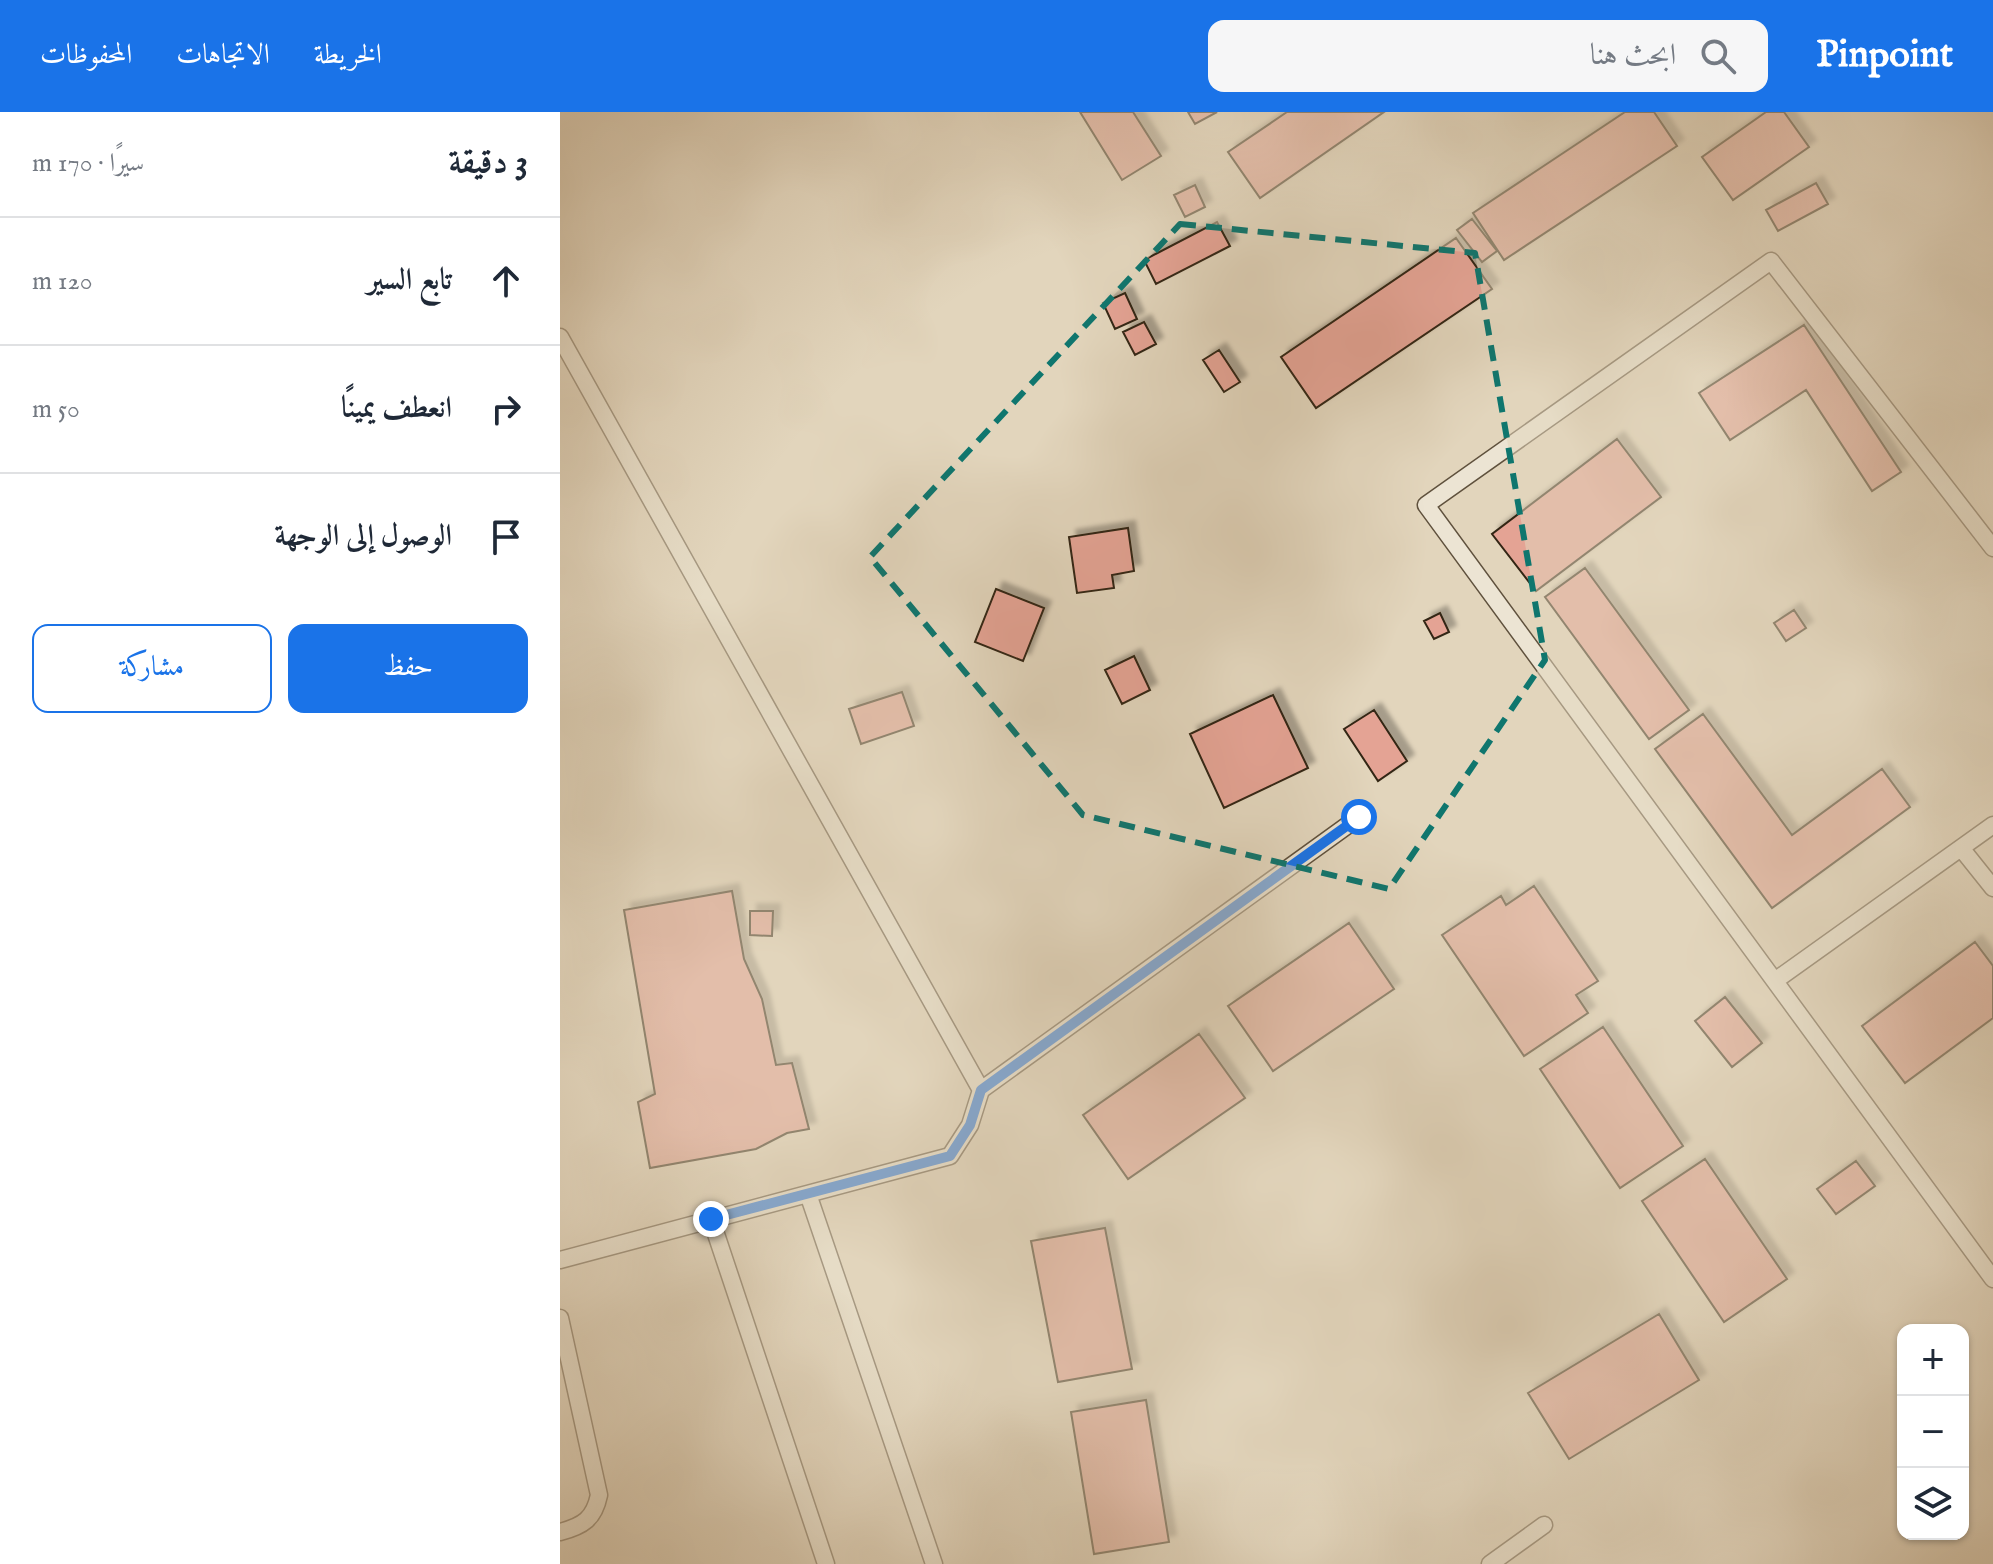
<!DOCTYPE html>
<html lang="ar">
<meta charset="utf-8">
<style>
body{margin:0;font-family:"IM FELL English",Amiri,serif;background:#f6f6f7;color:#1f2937;direction:rtl}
.controls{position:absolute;right:24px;bottom:24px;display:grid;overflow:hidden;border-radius:16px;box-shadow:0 2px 6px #0004}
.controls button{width:72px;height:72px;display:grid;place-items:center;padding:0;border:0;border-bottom:2px solid #e0e1e3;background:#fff;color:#1f2937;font:40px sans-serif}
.stop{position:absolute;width:24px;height:24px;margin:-18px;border:6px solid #1a73e8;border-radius:50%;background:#fff}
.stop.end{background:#1a73e8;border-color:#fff;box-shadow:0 2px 8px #0008}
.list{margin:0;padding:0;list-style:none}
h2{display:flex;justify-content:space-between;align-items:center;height:104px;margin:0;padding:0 32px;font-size:34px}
h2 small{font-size:26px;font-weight:400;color:#747a83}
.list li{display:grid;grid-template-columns:52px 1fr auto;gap:24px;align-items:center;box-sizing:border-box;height:128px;padding:0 32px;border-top:2px solid #e0e1e3}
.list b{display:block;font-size:30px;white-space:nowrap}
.list em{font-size:26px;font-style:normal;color:#747a83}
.actions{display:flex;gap:16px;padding:24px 32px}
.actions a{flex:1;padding:18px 0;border:2px solid #1a73e8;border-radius:16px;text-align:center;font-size:28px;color:#1a73e8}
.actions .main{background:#1a73e8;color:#fff}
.icon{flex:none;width:44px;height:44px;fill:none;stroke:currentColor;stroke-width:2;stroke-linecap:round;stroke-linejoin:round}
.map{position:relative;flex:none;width:1433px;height:1452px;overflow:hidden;direction:ltr}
header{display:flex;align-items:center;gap:48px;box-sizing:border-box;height:112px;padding:0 40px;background:#1a73e8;color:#fff}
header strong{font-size:38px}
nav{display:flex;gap:44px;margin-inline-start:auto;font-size:28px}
.search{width:560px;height:72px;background:#f6f6f7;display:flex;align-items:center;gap:20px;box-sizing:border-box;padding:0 28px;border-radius:16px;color:#747a83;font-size:30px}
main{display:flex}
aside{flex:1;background:#fff}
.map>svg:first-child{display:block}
.building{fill:#e4a394;stroke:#332513;stroke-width:2;filter:url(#shadow)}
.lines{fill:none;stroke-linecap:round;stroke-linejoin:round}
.service-casing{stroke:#5f513d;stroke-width:19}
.service{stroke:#ece4d3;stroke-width:16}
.route{stroke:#1a73e8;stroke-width:10}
.marked{fill:none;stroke:#0f766e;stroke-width:6;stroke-dasharray:16 10;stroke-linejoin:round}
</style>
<header>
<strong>Pinpoint</strong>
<div class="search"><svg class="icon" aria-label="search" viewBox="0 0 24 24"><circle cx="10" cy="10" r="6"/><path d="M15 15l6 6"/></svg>ابحث هنا</div>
<nav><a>الخريطة</a><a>الاتجاهات</a><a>المحفوظات</a></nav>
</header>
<main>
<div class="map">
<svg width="1433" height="1452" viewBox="0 0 1433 1452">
<defs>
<filter id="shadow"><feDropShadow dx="7" dy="-7" stdDeviation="2" flood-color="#0004"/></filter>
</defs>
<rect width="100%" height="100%" fill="#e2d5bc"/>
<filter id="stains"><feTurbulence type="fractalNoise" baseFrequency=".0025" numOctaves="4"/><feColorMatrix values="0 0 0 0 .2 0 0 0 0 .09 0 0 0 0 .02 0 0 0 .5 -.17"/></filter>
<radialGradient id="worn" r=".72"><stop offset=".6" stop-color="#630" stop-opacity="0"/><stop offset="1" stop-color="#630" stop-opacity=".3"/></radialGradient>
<path class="building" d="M520 0H573L601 44 562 68Z
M628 0H657L635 12Z
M727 0H824L700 86 668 40Z
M1065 0H1094L1117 34 944 148 913 101Z
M1206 0H1224L1249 35 1173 88 1142 45Z
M1256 71 1268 92 1218 119 1206 98Z
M635 73 645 95 625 105 614 83Z
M912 107 937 139 922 150 897 118Z
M657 110 670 134 596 172 584 148Z
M896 126 932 177 756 296 721 245Z
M565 181 577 207 555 217 543 191Z
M584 210 596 232 575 243 563 220Z
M1244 213 1341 360 1312 379 1246 278 1170 328 1139 281Z
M659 238 680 270 664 280 643 248Z
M1057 327 1101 385 976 479 932 422Z
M568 416 574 459 552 463 554 476 517 481 509 425Z
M1025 456 1129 598 1089 627 985 485Z
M436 477 484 496 463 549 415 530Z
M1234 498 1246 516 1226 529 1214 511Z
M880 501 889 520 874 527 864 509Z
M574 544 590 578 562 592 545 558Z
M342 580 354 614 301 632 289 597Z
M713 583 748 656 664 696 630 622Z
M814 598 847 649 818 669 784 617Z
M1143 602 1232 723 1322 657 1350 695 1212 796 1095 637Z
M974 774 1038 869 1016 883 1028 901 964 944 882 823 941 784 946 793Z
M172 779 184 847 202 887 216 953 232 951 249 1017 227 1021 196 1037 90 1056 78 990 95 982 64 798Z
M190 799H213L212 824 190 823Z
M789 811 834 877 713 959 668 894Z
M1415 830 1433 854V906L1345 971 1302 914Z
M1165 885 1202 931 1172 955 1135 909Z
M1043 915 1123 1034 1060 1076 980 957Z
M639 922 685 986 568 1067 523 1003Z
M1145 1047 1227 1167 1164 1210 1082 1089Z
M1296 1049 1315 1074 1276 1102 1257 1077Z
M545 1116 572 1257 498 1270 471 1129Z
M1099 1202 1139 1268 1009 1347 968 1281Z
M586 1288 609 1430 534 1442 511 1300Z"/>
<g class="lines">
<g class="service-casing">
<path id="service" d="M0 225 421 978
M1433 436 1211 149 866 393 1433 1167
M1401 736 1433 776
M1216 868 1433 713
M248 1082 374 1452
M151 1107 266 1452
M0 1148 390 1044 410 1013 421 978 799 705
M0 1206 39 1383C34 1407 23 1414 0 1420
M930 1452 984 1413"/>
</g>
<use href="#service" class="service"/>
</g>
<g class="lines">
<path class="route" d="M151 1107 390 1044 410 1013 421 978 799 705"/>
</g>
<path d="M0 0H1433V1452H0ZM620 112 915 141 985 548 829 777 523 703 310 445Z" fill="#e2d5bc" fill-opacity=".55" fill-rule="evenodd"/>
<path class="marked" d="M620 112 915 141 985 548 829 777 523 703 310 445Z"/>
<rect width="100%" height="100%" filter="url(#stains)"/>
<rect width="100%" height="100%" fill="url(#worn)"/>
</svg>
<div class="controls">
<button>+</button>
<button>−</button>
<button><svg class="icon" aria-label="layers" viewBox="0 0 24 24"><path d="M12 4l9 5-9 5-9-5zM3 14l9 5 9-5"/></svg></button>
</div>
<div class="stop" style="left:799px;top:705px"></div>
<div class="stop end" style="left:151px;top:1107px"></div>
</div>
<aside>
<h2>3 دقيقة<small>سيرًا · 170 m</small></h2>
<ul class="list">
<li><svg class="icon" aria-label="ahead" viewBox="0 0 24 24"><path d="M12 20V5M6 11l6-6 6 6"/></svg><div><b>تابع السير</b></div><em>120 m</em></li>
<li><svg class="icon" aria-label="right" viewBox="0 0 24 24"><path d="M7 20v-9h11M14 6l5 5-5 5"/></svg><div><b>انعطف يمينًا</b></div><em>50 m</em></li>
<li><svg class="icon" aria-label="arrive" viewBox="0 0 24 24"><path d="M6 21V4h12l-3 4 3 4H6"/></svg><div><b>الوصول إلى الوجهة</b></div></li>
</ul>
<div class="actions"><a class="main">حفظ</a><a>مشاركة</a></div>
</aside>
</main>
